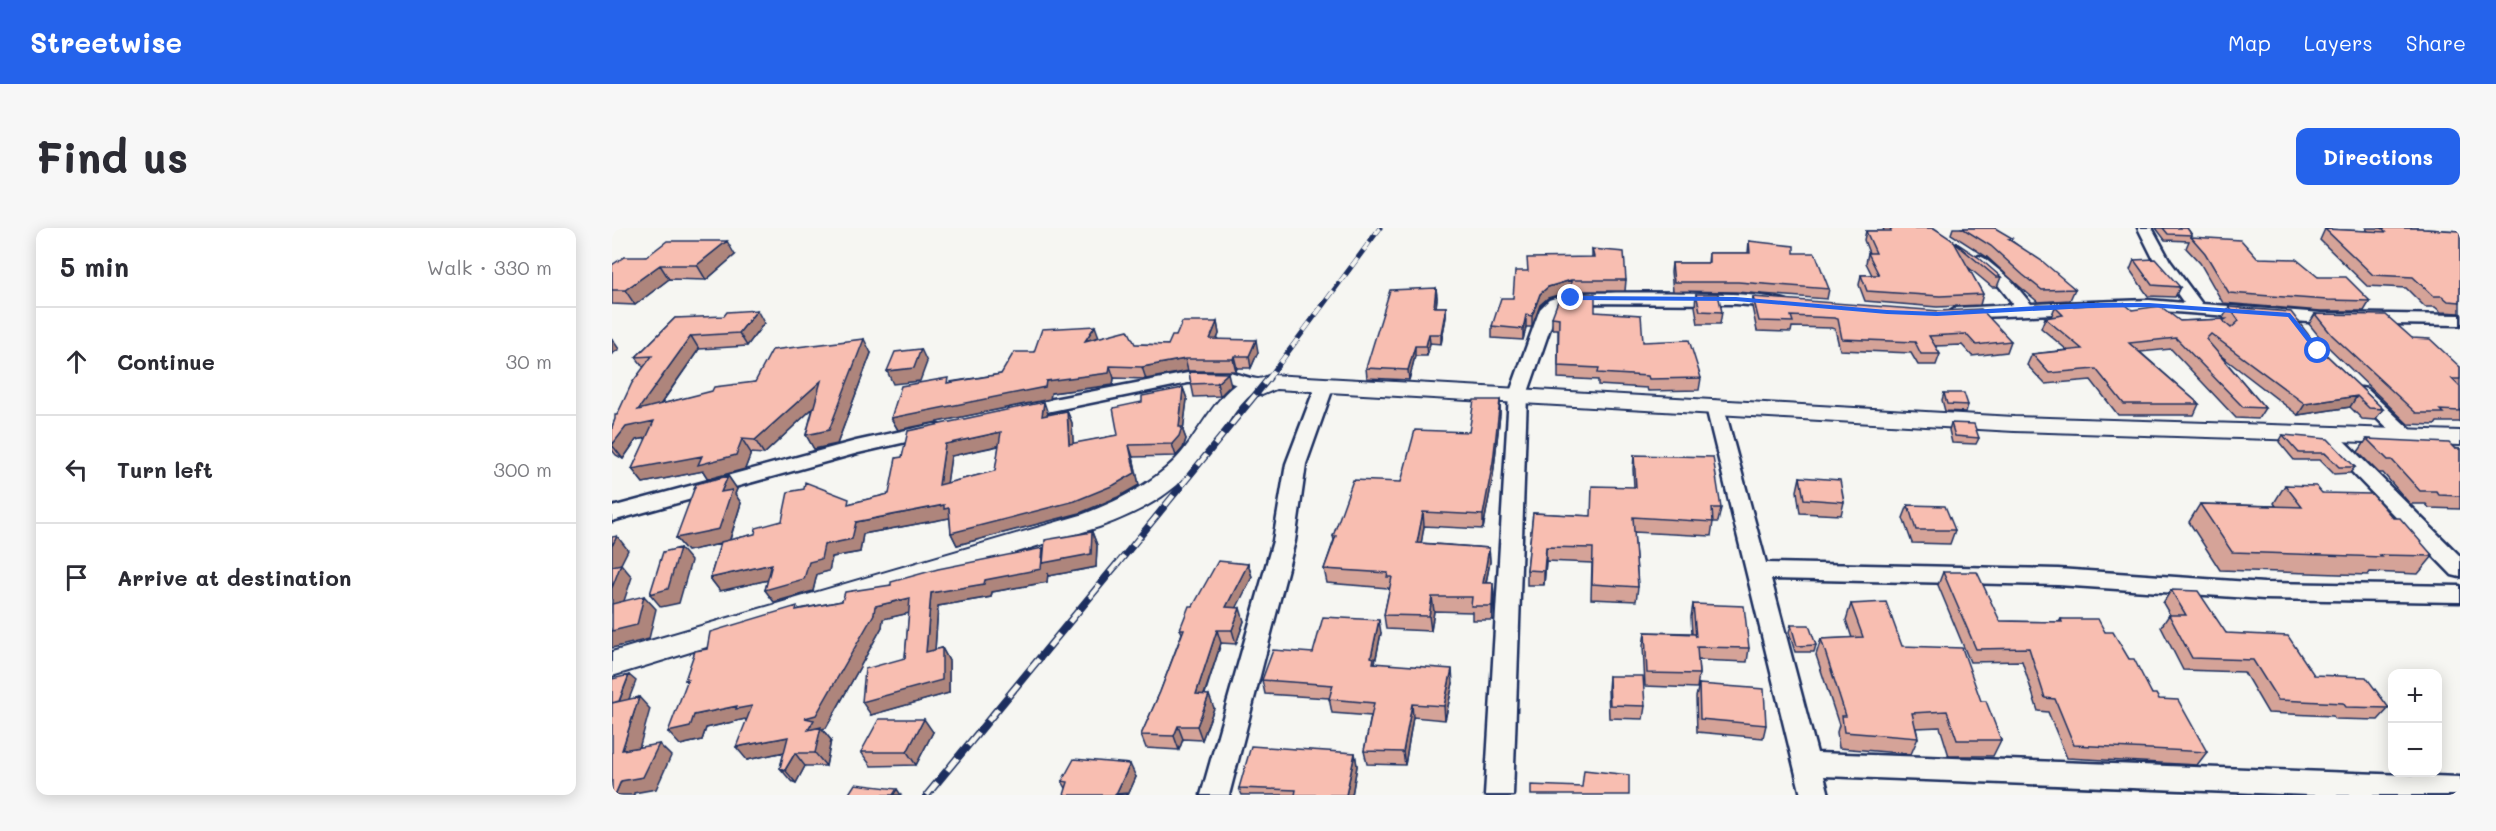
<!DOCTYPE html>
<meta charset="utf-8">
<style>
body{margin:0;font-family:Mali,sans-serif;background:#f7f7f7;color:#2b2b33}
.controls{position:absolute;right:18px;bottom:18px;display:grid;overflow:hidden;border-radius:12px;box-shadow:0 3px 15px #0003}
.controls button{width:54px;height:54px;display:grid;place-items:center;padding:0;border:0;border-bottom:2px solid #e1e1e2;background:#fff;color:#2b2b33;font:30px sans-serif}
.stop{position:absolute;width:18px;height:18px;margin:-14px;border:4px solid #2563eb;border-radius:50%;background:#fff}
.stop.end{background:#2563eb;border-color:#fff;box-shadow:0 2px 6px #0008}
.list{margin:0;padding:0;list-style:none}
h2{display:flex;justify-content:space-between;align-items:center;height:78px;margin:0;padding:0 24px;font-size:26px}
h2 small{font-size:20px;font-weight:400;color:#7c7c81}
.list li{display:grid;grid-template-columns:39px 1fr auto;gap:18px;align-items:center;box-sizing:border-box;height:108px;padding:0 24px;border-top:2px solid #e1e1e2}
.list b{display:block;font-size:22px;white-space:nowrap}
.list em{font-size:20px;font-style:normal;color:#7c7c81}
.icon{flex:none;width:33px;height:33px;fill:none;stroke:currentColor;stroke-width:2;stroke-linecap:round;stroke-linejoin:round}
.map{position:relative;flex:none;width:1848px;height:567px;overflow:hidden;border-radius:12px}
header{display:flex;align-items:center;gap:36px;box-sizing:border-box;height:84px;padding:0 30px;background:#2563eb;color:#fff}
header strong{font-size:28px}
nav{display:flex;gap:33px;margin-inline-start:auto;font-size:21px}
.intro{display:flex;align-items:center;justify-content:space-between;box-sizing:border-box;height:144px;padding:0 36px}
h1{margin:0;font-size:42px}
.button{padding:15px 27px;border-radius:12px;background:#2563eb;color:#fff;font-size:21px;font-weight:700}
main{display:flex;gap:36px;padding:0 36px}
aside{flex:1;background:#fff;border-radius:12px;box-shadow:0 3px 15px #0003}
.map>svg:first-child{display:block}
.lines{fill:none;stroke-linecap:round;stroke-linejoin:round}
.minor-casing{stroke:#1b2f5e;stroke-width:5}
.tertiary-casing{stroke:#1b2f5e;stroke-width:4}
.minor{fill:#f6f6f2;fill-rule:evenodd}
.tertiary{fill:#f6f6f2;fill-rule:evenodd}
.rail-far2-casing{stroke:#1b2f5e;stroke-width:5}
.rail-far1-casing{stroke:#1b2f5e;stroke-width:7}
.rail-casing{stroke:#1b2f5e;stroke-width:8}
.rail-far2{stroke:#f6f6f2;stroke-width:4;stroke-dasharray:10;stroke-linecap:butt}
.rail-far1{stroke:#f6f6f2;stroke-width:4.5;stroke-dasharray:13;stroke-linecap:butt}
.rail{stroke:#f6f6f2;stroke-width:5;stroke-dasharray:16;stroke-linecap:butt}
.wall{fill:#d5a398;stroke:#1b2f5e;stroke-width:1.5;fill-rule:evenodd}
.shaded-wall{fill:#ae857c;stroke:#1b2f5e;stroke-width:1.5}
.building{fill:#f8beb1;stroke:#1b2f5e;stroke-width:1.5;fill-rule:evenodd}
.route{fill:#2563eb}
</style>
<header>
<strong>Streetwise</strong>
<nav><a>Map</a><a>Layers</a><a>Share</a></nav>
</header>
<div class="intro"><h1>Find us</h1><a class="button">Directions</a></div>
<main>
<aside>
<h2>5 min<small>Walk · 330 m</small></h2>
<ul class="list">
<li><svg class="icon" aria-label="ahead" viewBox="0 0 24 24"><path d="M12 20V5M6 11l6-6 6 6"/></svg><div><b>Continue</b></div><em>30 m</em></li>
<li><svg class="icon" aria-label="left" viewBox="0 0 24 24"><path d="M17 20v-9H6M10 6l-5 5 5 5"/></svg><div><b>Turn left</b></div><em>300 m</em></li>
<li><svg class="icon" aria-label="arrive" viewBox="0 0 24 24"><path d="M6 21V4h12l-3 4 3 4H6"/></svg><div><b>Arrive at destination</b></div></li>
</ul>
</aside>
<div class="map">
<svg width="1848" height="567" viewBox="0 0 1848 567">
<rect width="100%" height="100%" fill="#f6f6f2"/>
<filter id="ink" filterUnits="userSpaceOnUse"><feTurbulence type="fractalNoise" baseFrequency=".0167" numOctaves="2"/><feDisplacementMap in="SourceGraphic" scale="12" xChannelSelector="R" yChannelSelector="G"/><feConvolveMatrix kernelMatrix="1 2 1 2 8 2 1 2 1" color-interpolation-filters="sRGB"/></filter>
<g filter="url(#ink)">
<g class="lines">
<g class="minor-casing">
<path id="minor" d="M1526 0H1540L1558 33 1590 76 1709 85 1848 87V97L1709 95 1537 82 1344 90 1336 85 1344 80 1402 77 1387 58 1362 36 1359 33 1367 28 1372 30 1399 52 1419 76 1537 72 1572 75 1543 34Z
M959 65C988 65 1168 61 1178 75L1170 80 1124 76 960 75 944 83 915 167 901 567H873L897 167 928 81 937 72Z
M618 144 645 152 648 156 645 160 639 161 616 154 576 155 405 190 398 188 396 184 398 180 405 178 576 145Z
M713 152 719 153 722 157 694 236 683 313 617 567H589L661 313 674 236 704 157 707 153Z
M1749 160 1755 161 1803 206 1806 210 1803 214H1789L1743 169 1740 165 1743 161Z
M1103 173 1110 175 1112 179 1154 335 1446 341 1652 355 1848 358V374L1652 371 1446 357 1159 351 1205 525 1848 549V567H1697L1212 548 1217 567H1189L1094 179 1096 175Z
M322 196 329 198 332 202 329 206 246 225 0 293V279L244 213Z
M1716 202 1723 204 1848 328V349L1840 347 1709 212 1706 208 1709 204Z"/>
</g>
<g class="tertiary-casing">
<path id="tertiary" d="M659 147 1402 189 1848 203V217L1402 203 664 161 650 167 642 164C623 179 613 201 599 220 572 260 532 283 487 299L0 448V424L469 287C504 274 537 258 564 231 585 210 605 162 633 151 638 149 641 151 646 151 650 151 655 148 659 147Z"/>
</g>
<use href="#minor" class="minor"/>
<use href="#tertiary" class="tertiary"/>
<g class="rail-far2-casing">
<path id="rail-far2" d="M656 151 768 0"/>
</g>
<g class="rail-far1-casing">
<path id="rail-far1" d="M504 338 657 150"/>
</g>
<g class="rail-casing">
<path id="rail" d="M315 567 505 336"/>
</g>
<use href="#rail-far2" class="rail-far2"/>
<use href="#rail-far1" class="rail-far1"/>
<use href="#rail" class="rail"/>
</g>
<path class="wall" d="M1271 0H1322L1389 49 1385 59H1380L1356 39 1371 66 1368 77 1325 79 1253 73 1247 57 1249 47H1260L1254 35 1256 25H1257L1252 12 1254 3H1272Z
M1341 0H1383L1463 61 1458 72 1426 74 1407 58 1375 29 1339 6Z
M1544 0H1575L1580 7 1579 9 1706 49 1758 73 1752 83H1709L1611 75 1588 35 1574 20 1577 13 1553 12Z
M1754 0H1810L1811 1 1848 3V85L1829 84 1823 79H1813L1794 60 1755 58 1708 12 1713 1 1756 3 1754 1Z
M1137 13 1182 25 1217 61 1215 71 1124 64 1061 63 1059 44 1060 35H1096L1097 25H1136Z
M980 21 1014 52 1013 63H959L936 70 928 77 920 99H914L911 112 880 110V98L901 70 980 29Z
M123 27 94 52 57 51 23 77 0 76V37L34 29Z
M1522 32 1568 59 1563 69 1536 68 1518 42Z
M824 60 825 70 824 79H834V89L829 116 818 115 815 128H803L797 152 755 150 754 140Z
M1084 66 1110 84 1108 96H1086L1083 78Z
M1141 69 1399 113 1395 124 1360 128 1350 117 1323 118 1328 126 1324 137H1306L1299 125 1228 122 1223 101 1219 100 1180 99 1179 104 1145 103 1140 79Z
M1443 79 1520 82 1568 93 1612 91 1611 90 1617 79 1705 118 1771 181 1763 192 1750 191 1738 179 1686 187 1608 127 1653 180 1646 191 1624 190 1559 121 1528 124 1587 176 1582 187H1506L1479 152 1433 156 1415 137 1420 126 1455 122 1429 100 1433 90 1439 89Z
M983 84 1089 150 1087 162 1036 163 1035 160 986 157V152L946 150V101H940V89Z
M1703 86 1800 110 1848 139V194H1825L1823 197 1796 196 1714 117 1697 96Z
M63 90 152 95 135 118 87 121 49 176 143 154 259 125 225 216 202 221 194 207 201 180 152 226 139 225 133 241 96 251 91 243 31 255 20 241 35 210 24 212 11 231 4 227 0 222V199L5 187 32 140 24 129Z
M605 94 607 106 605 111 646 124 639 140H625L624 143H576L534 151 502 150 501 157 439 165 438 171 286 202 279 190 338 154 389 146 422 124 487 110 523 116 556 117 564 108Z
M577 144 619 157 608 168 582 169Z
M571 160 575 171 571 203 574 211 571 220 564 228 521 229 527 257 506 269 468 285 345 317 339 305 338 292 337 290 251 306 248 324 220 329 217 343 205 346 201 363 162 374 153 362 156 352 108 363 98 350 108 316 75 323 64 310 116 248 125 261 123 266 129 275 118 312 143 306 240 275 277 266 290 229 436 186V187L455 183 460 195 461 216 506 207 530 174ZM387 218 383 243 335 255 339 228Z
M1332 165 1356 177 1354 184 1333 183 1330 172Z
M888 172V186L881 248 871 301 812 298 809 315 877 320 878 334 874 355H881L882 369 880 392H860V384L822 383 819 403 774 401 772 387 777 363 776 360 715 355 712 341 722 312 721 308 789 254 857 204Z
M1339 195 1367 210 1364 216 1340 215 1337 202Z
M1671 207 1743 239 1738 245 1722 246 1708 232H1682L1667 214Z
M1755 211 1848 221V281L1817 280 1814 276H1798L1771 245H1767L1746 224Z
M1022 227 1109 280 1106 294H1101L1099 308 1022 304 1026 359 1024 373 979 371 980 335 934 333 932 357H915V342L921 285 979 288 1022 259 1021 241Z
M1188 249 1232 274 1229 287 1188 285 1185 263Z
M1673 257 1710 265 1781 290 1821 328 1806 346 1758 344 1756 347 1608 342 1577 294 1588 276 1664 278 1662 275Z
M1296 277 1343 302 1338 316 1300 315 1291 290Z
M480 304 485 317 484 339 437 348 436 345 435 354 380 364 379 369 326 378 323 422 330 420 337 433V465L259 487 293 430 297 385 271 391 270 399 214 500 210 501 219 512 214 538H193L184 555 179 553 168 540 172 524 135 532 134 493 133 491 94 500 90 512 68 517 75 454 73 452 95 421 187 381 230 373 279 357 432 323Z
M636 336 640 349 624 379 632 393 624 416 609 415 593 466 602 480 590 512 571 511 567 522 534 520 529 507 548 464 570 405 568 401 581 378Z
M1331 344 1388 393 1447 394 1449 391 1493 404 1517 431 1540 466 1547 471 1595 524 1585 537 1455 530 1436 484 1426 483 1410 433 1358 434 1326 357Z
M1559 362 1614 405 1702 447 1777 480 1766 492 1723 491 1721 488 1656 485 1632 444 1571 442 1549 399 1557 387H1558L1551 375Z
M1081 376 1137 420 1135 434 1086 432 1087 446 1085 460 1033 458 1031 418 1033 404 1080 405 1079 389Z
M1239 376 1290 418 1369 473 1389 512 1381 528H1337L1328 499 1304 500 1306 510 1299 526 1227 520 1225 504 1227 497 1204 427 1209 411 1240 410 1234 392Z
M1179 397 1204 417 1202 424H1183L1177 404Z
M769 405 763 435 841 455 833 492 801 489 793 537 755 536 752 523 759 488 720 485 717 470 653 466 650 452 701 425Z
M997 448 1033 478 1031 491 997 490 996 461Z
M1087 456 1154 497 1151 510 1085 504 1084 469Z
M321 504 304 537 259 538 249 524Z
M743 525 745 538 740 567H630L627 560Z
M524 549 516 567 454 560 450 553Z"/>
<path class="shaded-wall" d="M115 13 123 27 94 52 85 37Z
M48 37 57 51 23 77 13 62Z
M959 52V63L936 70 928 77 920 99V88L928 66 936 59Z
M824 60 825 70 823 89 822 79Z
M834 79V89L829 116V106Z
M145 82 152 95 135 118 127 105Z
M914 87V99L911 112V101Z
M605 94 607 106 600 123 598 111Z
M483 98 487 109 473 113Z
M817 106 818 115 815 128 814 118Z
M79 108 87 121 36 194 42 193 52 207 24 212 11 231 0 217Z
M0 111 7 121 0 126Z
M252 111 259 125 225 216 202 221 194 207Z
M644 112 646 124 639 140 637 128Z
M803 118V128L797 152 796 142Z
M309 121 315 134 308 153 281 156 275 143Z
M622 128 625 140 624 143 621 131Z
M573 131 576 143 534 151 530 139Z
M498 138 502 150 501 157 439 165 438 171 286 202 279 190Z
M616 145 619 157 608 168 605 155Z
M209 153 216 166 152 226 143 212Z
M571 160 575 171 571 203 574 211 571 220 564 228 560 216 567 199Z
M1745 168 1738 179 1686 187 1693 176Z
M888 172V186L881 248 871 301V287Z
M432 174 436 186 435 200 430 188Z
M455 183 460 195 462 228 457 216Z
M389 204 394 216 339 228 333 270 327 257 333 216Z
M130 211 139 225 133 241 96 251 91 243 31 255 20 241Z
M517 217 521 229 527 257 506 269 468 285 345 317 339 305Z
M116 248 125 261 123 266 129 275 117 314 75 323 64 310 109 264Z
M332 277 337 280 339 293 337 290 251 306 248 324 220 329 217 343 205 346 201 363 162 374 153 362 197 334 212 317 244 294Z
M811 284 812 298 807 329 805 315Z
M480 304 485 317 484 339 437 348 436 345 435 354 380 364 379 369 326 378 322 437 314 424 319 365 373 352 431 320 437 333Z
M5 308 16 322 9 336 20 349 6 391 0 385V318Z
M934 319V333L932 357V343Z
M68 320 79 333 67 375 49 379 38 366Z
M877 320 878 334 871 369V355Z
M160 336 169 349 108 363 98 350Z
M636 336 640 349 618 393 614 379Z
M881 355 882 369 880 392V378Z
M32 368 44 381 37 411 0 420V403Z
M820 369 822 383 819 403 817 388Z
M298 370 306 383 271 391 270 399 214 500 210 501 219 512 214 538 203 525 193 490 263 378Z
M628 380 632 393 624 416 620 402Z
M767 392 769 405 763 434 764 443 759 429Z
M605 402 609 415 588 479 584 466Z
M330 420 337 433V465L259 487 250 474Z
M840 441 841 455 833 492 832 478Z
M17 447 24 453 12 484 6 477Z
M597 467 602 480 590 512 585 498Z
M27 469 38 481 23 535 10 522Z
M800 476 801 489 793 537 791 524Z
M125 478H140L135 494 133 491 94 500 90 512 68 517 56 504 82 487Z
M312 491 321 504 304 537 295 524Z
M566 498 571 511 567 522 562 508Z
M176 509 186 521 135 532 124 519Z
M47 516 59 528 44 561 22 565V567H3L9 553Z
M183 525 193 538 184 555 173 542Z
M743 525 745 538 740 567H734Z
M518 536 524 549 516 567H504V566Z
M285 561 289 567H281Z"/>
<path class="building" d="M1278 0H1322L1366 29 1389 49H1384L1342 14 1371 66 1328 68 1255 63 1249 47H1267L1256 25H1264L1254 3H1279Z
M1350 0H1383L1400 10 1396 11 1430 33 1463 61 1430 62 1411 47 1379 18Z
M1551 0H1575L1580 7 1556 6Z
M1770 0H1810L1811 1 1848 3V74L1836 73 1830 68H1821L1801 49 1761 47 1713 1 1774 4Z
M1579 9 1629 12 1645 30 1684 31 1706 49H1734L1758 73 1715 72 1617 65 1593 25Z
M55 13H115L85 37H48L13 62H0V37L12 29H34Z
M1137 13 1182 18V25H1203L1217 61 1126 54H1062L1060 35H1097V25H1138Z
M980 21 1012 24 1014 52H959L936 59 928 66 920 88 914 87 911 101 880 98 889 70H901L903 43H916L915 30 982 29Z
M1543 31 1568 59 1540 57 1522 32Z
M824 60 822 79H834L829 106H817L814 118H803L796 142 754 140 778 62Z
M961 66H983V84L1029 87 1031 114 1077 112 1089 150 1037 151 1036 148 986 145 987 140 946 138 947 90 940 89 946 73Z
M1084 66H1106L1110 84 1088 83Z
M1141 69 1328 83 1369 81 1399 113 1364 117 1354 106 1317 108 1328 126H1309L1303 114 1230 111 1226 91 1222 90 1179 88 1181 94 1147 93Z
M1512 75 1520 82 1548 78 1568 93 1614 91 1611 93 1619 100 1627 93 1617 79 1679 84 1705 118 1771 181 1757 180 1745 168 1693 176 1599 106 1594 111 1653 180 1631 179 1564 110 1517 115 1587 176H1512L1484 141 1437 145 1420 126 1470 121 1433 90 1451 87 1443 79Z
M145 82 127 105 79 108 26 182 100 163 102 159 143 154 160 122 252 111 217 202 194 207 209 153 143 212 130 211 124 227 86 237 90 228 20 241 42 193 14 199 0 217V199L3 191V187H5L20 155 40 128 24 129 63 90 112 88 115 84Z
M1703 86 1774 87 1800 110 1818 111 1848 139V151H1840L1848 159V183L1828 182 1831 185H1804L1720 107Z
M570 94H605L598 111 644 112 637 128H622L621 131H573L530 139 498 138 497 145 434 153 433 159 279 190 289 158 336 150 335 155 389 146 402 124H422L430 101 483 98 473 113 516 102 523 116 556 117 560 108H564Z
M309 121 302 140 275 143 283 124Z
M577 144 616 145 605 155 579 156Z
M571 160 567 199H570L567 208 560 216 517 217 523 245 502 257 463 273 339 305 337 280 332 281V277L244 294 240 311 212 317 209 331 197 334 192 351 153 362 160 336 98 350 109 314 143 306 144 300 170 293 176 264 192 261 193 254 237 271 236 276 277 266 284 230 290 229 296 203 432 174 430 188 455 183 457 216 506 207 501 180 530 174V168ZM389 204 383 243 327 257 333 216Z
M1332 165H1352L1356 177 1335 176Z
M862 172H888L881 234 871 287 811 284 805 315 877 320 871 355H881L880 378H859L860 369H820L817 388 772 387 780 349H775L776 345 712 341 724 308H721L741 252 789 254 803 202 857 204Z
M1339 195 1362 196 1367 210 1343 208Z
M1671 207 1716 211 1743 239H1727L1713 225H1687Z
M1755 211 1837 215 1843 221H1848V268L1827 267 1824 263H1808L1780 232H1776Z
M1022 227 1101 229 1109 280H1100L1101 294 1021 289 1026 359 980 356 981 320 934 319 932 343 915 342 921 285 979 288 980 258 1024 259Z
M116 248 109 264 120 262 107 301 64 310 84 256Z
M1188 249 1228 252 1232 274 1192 271Z
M1673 257 1704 258 1710 265 1760 266 1781 290H1788L1821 328 1768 327 1770 329 1620 324 1588 276 1690 279Z
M1296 277 1333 278 1343 302H1304Z
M480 304 479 326 431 335 433 312Z
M5 308 0 318V309Z
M68 320 56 361 38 366 51 324Z
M431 320 429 341 373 352 372 356 319 365 314 424 330 420V452L250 474 253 441 293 430 298 370 263 378 262 386 204 487 193 490 202 492 196 502 209 499 203 525H183L173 542 168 540 176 509 124 519 140 478 124 481 125 478 82 487 78 499 56 504 76 451 73 452 83 423 95 421 98 404 185 378 184 382 230 373 233 364 279 357V354L326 341Z
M606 333 636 336 614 379 628 380 620 402H605L584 466 597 467 585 498H566L562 508 529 507 548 464 572 401H568L577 378H581Z
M9 336 0 360V338Z
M1331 344H1365L1388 393 1450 394 1449 391H1486L1493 404H1501L1517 431H1522L1540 466H1544L1547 471 1566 472 1595 524 1462 517 1443 471 1433 470 1417 420 1364 421Z
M1559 362 1586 363 1614 405 1676 408 1702 447 1754 449 1777 480 1734 479 1731 475 1666 472 1641 432 1580 430 1557 387H1574Z
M32 368 25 397 0 403V376Z
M1274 374 1290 418 1350 420 1369 473H1374L1389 512H1345L1335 483 1300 485 1306 510 1232 504 1230 488H1234L1209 411 1251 409 1239 376Z
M1081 376 1132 378 1137 420 1085 419 1087 446 1035 445 1033 404 1083 406 1084 409Z
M711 389 767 392 759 429 762 430 761 435 840 441 832 478 800 476 791 524 752 523 762 475 717 471 721 457 650 452 661 422 701 425Z
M1179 397H1197L1204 417 1185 418Z
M17 447 7 473 0 475V451Z
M997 448H1031L1033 478 998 477Z
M1087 456 1152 461 1154 497 1088 491Z
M27 469 10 522 47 516 31 549 9 553 3 567H0V475Z
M267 491H312L295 524H249Z
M639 518 743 525 734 567H683L684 562 627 560Z
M462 531 518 536 504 566 515 565V567H452L456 554 450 553Z
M972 542 1017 547V567H919V557L970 559Z
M243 556 285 561 281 567H236Z"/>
</g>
<path class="route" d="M959 68 1124 69 1275 82 1325 84 1476 75H1537L1678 85 1710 123 1704 125 1676 89 1537 79 1476 80 1325 88 1275 86 1124 73 956 72 955 70Z"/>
</svg>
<div class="controls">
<button>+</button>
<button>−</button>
</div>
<div class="stop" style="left:1706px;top:123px"></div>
<div class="stop end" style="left:959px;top:70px"></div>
</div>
</main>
